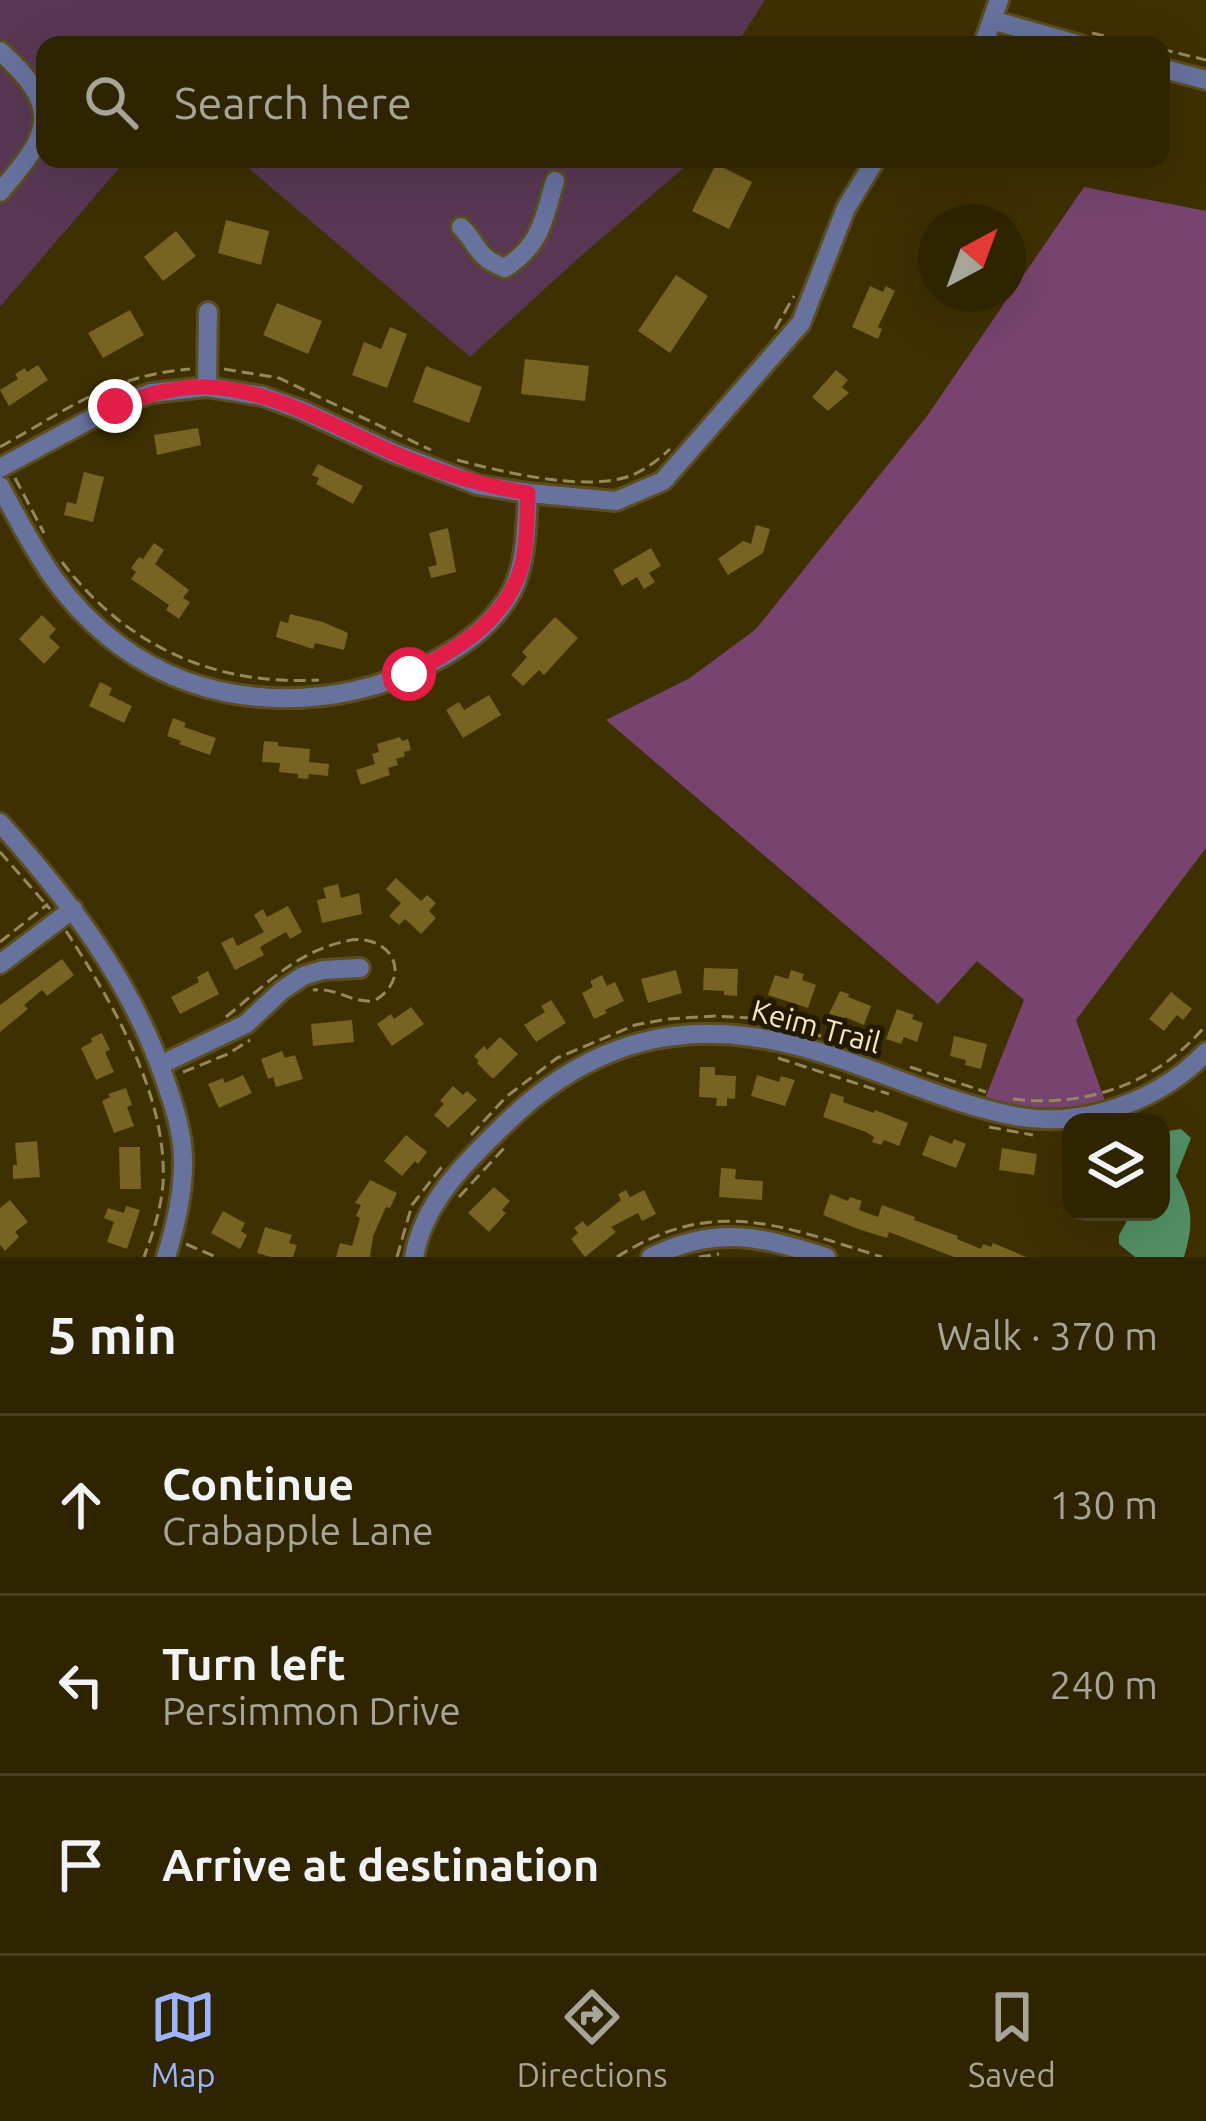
<!DOCTYPE html>
<meta charset="utf-8">
<style>
body{margin:0;font-family:Ubuntu,sans-serif;background:#362c0a;color:#f1f3f6}
.controls{position:absolute;right:36px;bottom:36px;display:grid;overflow:hidden;border-radius:24px;box-shadow:0 12px 48px #0002}
.controls button{width:108px;height:108px;display:grid;place-items:center;padding:0;border:0;border-bottom:3px solid #494122;background:#2e2400;color:#f1f3f6;font:60px sans-serif}
.compass{position:absolute;left:918px;top:204px;width:108px;height:108px;border-radius:50%;background:#2e2400;box-shadow:0 12px 48px #0002;rotate:41deg}
.stop{position:absolute;width:36px;height:36px;margin:-27px;border:9px solid #e11d48;border-radius:50%;background:#fff}
.stop.end{background:#e11d48;border-color:#fff;box-shadow:0 3px 12px #0008}
.list{margin:0;padding:0;list-style:none}
h2{display:flex;justify-content:space-between;align-items:center;height:156px;margin:0;padding:0 48px;font-size:51px}
h2 small{font-size:39px;font-weight:400;color:#a7a499}
.list li{display:grid;grid-template-columns:78px 1fr auto;gap:36px;align-items:center;box-sizing:border-box;height:180px;padding:0 48px;border-top:3px solid #494122}
.list b{display:block;font-size:45px;white-space:nowrap}
.list p{margin:0;font-size:39px;white-space:nowrap;color:#a7a499}
.list em{font-size:39px;font-style:normal;color:#a7a499}
.icon{flex:none;width:66px;height:66px;fill:none;stroke:currentColor;stroke-width:2;stroke-linecap:round;stroke-linejoin:round}
.map{position:relative;flex:none;width:1206px;height:1257px;overflow:hidden}
.search{position:absolute;background:#2e2400;box-shadow:0 12px 48px #0002;left:36px;right:36px;top:36px;height:132px;display:flex;align-items:center;gap:30px;box-sizing:border-box;padding:0 42px;border-radius:24px;color:#a7a499;font-size:45px}
.sheet{height:696px;background:#2e2400}
nav{display:flex;justify-content:space-around;align-items:center;box-sizing:border-box;height:168px;border-top:3px solid #494122;background:#2e2400;font-size:33px;color:#a7a499}
nav a{display:grid;justify-items:center;gap:6px}
nav .on{color:#9fb3fd}
.map>svg:first-child{display:block}
.green{fill:#593754}
.forest{fill:#76446f}
.water{fill:#539065}
.building{fill:#776322}
.lines{fill:none;stroke-linecap:round;stroke-linejoin:round}
.minor-casing{stroke:#5b4d1f;stroke-width:24}
.path{stroke:#95885b;stroke-width:3;stroke-dasharray:12 6;stroke-linecap:butt}
.minor{stroke:#67729d;stroke-width:18}
.route{stroke:#e11d48;stroke-width:15}
.labels{text-anchor:middle;stroke-width:10;stroke-linejoin:round;paint-order:stroke}
.street-label{font-size:30px;fill:#f5e8c0;stroke:#211900}
</style>
<div class="map">
<svg width="1206" height="1257" viewBox="0 0 1206 1257">
<rect width="100%" height="100%" fill="#3e3000"/>
<path class="green" d="M0 0H765L736 45H45V159H127L0 307Z
M238 159H694L582 255 470 357Z"/>
<path class="forest" d="M1084 187 1206 211V848L1076 1020 1106 1104 1049 1113 984 1101 1024 1000 977 961 938 1004 606 720 690 678 756 629 927 416Z"/>
<path class="water" d="M1181 1129 1191 1138 1176 1176C1193 1206 1194 1224 1184 1257H1135L1119 1244V1235L1132 1212H1161V1132Z"/>
<path class="building" d="M716 164 752 182 729 229 692 211Z
M226 220 269 231 261 265 218 253Z
M176 231 196 256 163 281 144 257Z
M676 275 708 296 670 353 638 331Z
M870 286 883 292 886 286 895 291 878 327 882 329 878 339 852 327Z
M277 303 322 321 308 354 263 335Z
M130 310 144 335 103 358 88 333Z
M390 327 407 334 387 388 352 375 364 342 381 349Z
M525 359 589 366 585 401 521 394Z
M38 365 48 380 9 406 0 390 18 379 15 374 25 368 27 372Z
M426 366 482 387 469 423 413 402Z
M836 370 848 380 842 387 849 393 828 411 812 397Z
M198 428 201 445 157 455 154 435Z
M318 464 363 486 353 504 316 484 319 478 312 475Z
M84 472 104 477 93 522 64 515 67 502 76 504Z
M756 525 770 529 763 553 728 575 718 559 743 541 751 544Z
M448 528 456 572 431 578 428 567 437 565 429 533Z
M154 543 164 550 155 564 189 590 183 598 190 602 179 619 166 610 169 605 131 579 136 572 131 568 139 557 143 559Z
M651 548 661 566 649 573 655 582 644 589 637 577 622 586 613 570Z
M290 614 323 622 348 633 344 650 315 643 313 649 276 637 280 621 288 623Z
M42 615 56 629 49 637 60 647 44 664 19 639Z
M555 617 578 638 544 675 539 670 523 686 511 675 527 657 522 652Z
M100 682 112 688 109 695 132 706 124 723 89 706Z
M489 695 501 715 463 738 446 710 459 702 464 710Z
M173 718 186 723 184 727 216 738 210 755 179 744 181 741 167 736Z
M400 737 402 741 408 739 411 750 404 752 405 756 396 759 398 765 388 768 390 775 361 785 356 770 375 764 372 754 379 752 377 744Z
M264 741 278 742V746L310 749 309 762 329 764 328 776 309 774 308 779 298 778V774L279 772 280 763 262 762Z
M396 878 421 901 427 895 436 903 429 911 436 918 421 934 405 919 399 925 389 916 401 903 386 889Z
M338 884 341 898 359 893 362 914 322 923 317 900 326 898 323 888Z
M288 906 302 932 290 939 286 932 260 947 264 955 235 970 221 943 233 937 237 946 264 932 254 915 263 909 267 917Z
M62 959 74 975 47 996 42 990 24 1005 28 1009 0 1032V1005Z
M704 968 738 969 737 996 724 995V991L703 990Z
M676 970 682 993 648 1003 641 979Z
M791 970 804 974 802 980 816 985 808 1008 768 995 775 975 788 979Z
M208 971 219 994 180 1014 171 997 199 982 197 977Z
M602 975 607 986 615 982 624 1001 605 1010 607 1013 594 1019 582 993 593 987 590 981Z
M840 991 849 994 848 997 871 1006 864 1025 845 1017 842 1024 827 1018Z
M1171 992 1192 1009 1183 1020 1177 1015 1164 1031 1149 1019Z
M551 1000 566 1023 536 1042 524 1025 545 1012 541 1006Z
M411 1007 424 1024 392 1046 377 1024 391 1014 394 1019Z
M897 1009 914 1015 912 1019 923 1023 917 1042 904 1037 901 1044 886 1039Z
M352 1020 354 1042 313 1046 311 1024Z
M102 1033 110 1050 105 1052 114 1072 96 1080 81 1048 92 1042 91 1038Z
M954 1036 987 1044 981 1069 965 1065 966 1060 950 1056Z
M500 1037 518 1054 493 1079 477 1063 479 1061 474 1056 484 1046 487 1050Z
M282 1051 285 1058 295 1055 303 1079 276 1087 273 1077 268 1079 261 1059Z
M700 1067H715V1075L736 1076 735 1099 727 1098V1106H716L717 1098 699 1097Z
M243 1075 252 1093 219 1108 208 1084 223 1078 225 1083Z
M757 1075 779 1082 781 1076 795 1080 785 1106 751 1096Z
M453 1086 463 1095 467 1091 477 1100 448 1128 434 1115 444 1104 440 1101Z
M126 1088 132 1105 127 1107 134 1126 114 1133 102 1101 110 1097 108 1094Z
M831 1093 844 1097 843 1102 874 1113 875 1110 908 1123 899 1146 884 1140 881 1145 872 1142 874 1137 866 1132 823 1117Z
M406 1135 427 1152 418 1164 415 1161 402 1176 384 1161Z
M930 1135 952 1144 954 1139 966 1144 956 1168 922 1155Z
M37 1141 40 1177 13 1179V1165H17L15 1143Z
M119 1147H140L141 1189H120Z
M1002 1148 1037 1154 1034 1175 999 1170Z
M721 1168 736 1169 735 1179 763 1181 762 1200 719 1197Z
M370 1180 397 1193 390 1208 386 1207 373 1236 370 1257H336L340 1243 352 1246 360 1218 356 1216 361 1205 355 1203Z
M494 1187 510 1201 502 1210 506 1213 489 1232 468 1213Z
M626 1190 630 1197 644 1190 656 1214 642 1221 638 1213 611 1227 616 1232 585 1257 571 1239 578 1233 574 1228 583 1221 587 1227 621 1200 618 1194Z
M830 1194 848 1201 850 1197 862 1201 859 1210 878 1217 882 1205 915 1217 914 1220 958 1236 957 1239 981 1249 983 1244 991 1247 993 1243 1026 1257H954L889 1232 887 1238 858 1229 823 1215Z
M10 1200 28 1222 15 1232 19 1237 5 1251 0 1245V1208Z
M126 1206 140 1210 127 1249 107 1242 114 1222 104 1218 108 1208 124 1213Z
M223 1211 245 1223 241 1231 247 1235 240 1249 211 1233Z
M265 1227 292 1235 289 1243 297 1245 293 1257H271L257 1253Z"/>
<g class="lines">
<g class="minor-casing">
<path id="minor" d="M992 20 1080 45
M983 45 999 0
M0 51C64 109 51 133 0 192
M1161 68 1206 80
M461 227C479 245 475 257 505 268 542 244 543 220 555 181
M207 387 208 312
M0 468 115 406 151 393 207 387 262 396 301 410 394 453 478 485 528 493 616 501 663 481 801 323 846 208 876 159
M0 486C35 551 59 600 119 645 209 712 334 713 431 663 464 646 494 624 512 591 527 561 526 526 528 493
M0 823C69 900 130 979 164 1077 173 1103 182 1129 183 1157 184 1192 176 1225 166 1257
M0 964 73 909
M160 1065 246 1024 281 991 303 976 323 970 360 968
M414 1257C424 1201 466 1162 505 1124 574 1056 654 1023 753 1037 842 1049 926 1099 1015 1116 1083 1129 1159 1101 1206 1052
M651 1257C716 1225 760 1236 826 1257"/>
</g>
<path class="path" d="M1092 33 1143 45
M1161 49 1206 60
M775 329 794 296
M224 369 279 378 431 450
M0 447C69 409 108 376 190 369
M457 460C503 472 584 492 630 476 645 470 658 460 670 449
M15 478 44 533
M62 562C126 646 214 686 319 680
M0 852 50 909
M66 931C112 1002 168 1096 163 1184 161 1209 153 1233 144 1257
M0 942 48 904
M226 1017C264 986 296 952 346 941 391 931 415 977 374 1001 350 1003 337 987 313 990
M778 1058 889 1094
M910 1067 986 1092
M183 1072 228 1054 250 1040
M1013 1099C1087 1108 1158 1083 1206 1025
M989 1127 1033 1135
M471 1135 506 1097 557 1058 635 1025 668 1019 715 1016 751 1018 821 1036
M459 1197 505 1147
M186 1244 216 1257
M397 1257 412 1205 444 1164
M617 1257C714 1195 782 1226 882 1257
M699 1257 719 1254"/>
<use href="#minor" class="minor"/>
</g>
<g class="lines">
<path class="route" d="M115 406C144 396 174 386 205 387 274 389 334 427 396 454 441 473 479 485 528 493 527 512 527 531 525 549 516 615 462 647 409 674"/>
</g>
<g class="labels">
<g class="street-label">
<text transform="translate(816 1027) rotate(15)" y="10">Keim Trail</text>
</g>
</g>
</svg>
<div class="controls">
<button><svg class="icon" aria-label="layers" viewBox="0 0 24 24"><path d="M12 4l9 5-9 5-9-5zM3 14l9 5 9-5"/></svg></button>
</div>
<svg class="compass" viewBox="-18 -18 36 36"><path d="M0-13l5 13h-10z" fill="#e53935"/><path d="M0 13l5-13h-10z" fill="#a7a499"/></svg>
<div class="stop" style="left:409px;top:674px"></div>
<div class="stop end" style="left:115px;top:406px"></div>
<div class="search"><svg class="icon" aria-label="search" viewBox="0 0 24 24"><circle cx="10" cy="10" r="6"/><path d="M15 15l6 6"/></svg>Search here</div>
</div>
<section class="sheet">
<h2>5 min<small>Walk · 370 m</small></h2>
<ul class="list">
<li><svg class="icon" aria-label="ahead" viewBox="0 0 24 24"><path d="M12 20V5M6 11l6-6 6 6"/></svg><div><b>Continue</b><p>Crabapple Lane</p></div><em>130 m</em></li>
<li><svg class="icon" aria-label="left" viewBox="0 0 24 24"><path d="M17 20v-9H6M10 6l-5 5 5 5"/></svg><div><b>Turn left</b><p>Persimmon Drive</p></div><em>240 m</em></li>
<li><svg class="icon" aria-label="arrive" viewBox="0 0 24 24"><path d="M6 21V4h12l-3 4 3 4H6"/></svg><div><b>Arrive at destination</b></div></li>
</ul>
</section>
<nav>
<a class="on"><svg class="icon" aria-label="map" viewBox="0 0 24 24"><path d="M3 6l6-2 6 2 6-2v14l-6 2-6-2-6 2zM9 4v14M15 6v14"/></svg>Map</a>
<a><svg class="icon" aria-label="directions" viewBox="0 0 24 24"><path d="M12 3l9 9-9 9-9-9zM9 14v-3h6M13 9l2 2-2 2"/></svg>Directions</a>
<a><svg class="icon" aria-label="saved" viewBox="0 0 24 24"><path d="M7 4h10v16l-5-4-5 4z"/></svg>Saved</a>
</nav>
